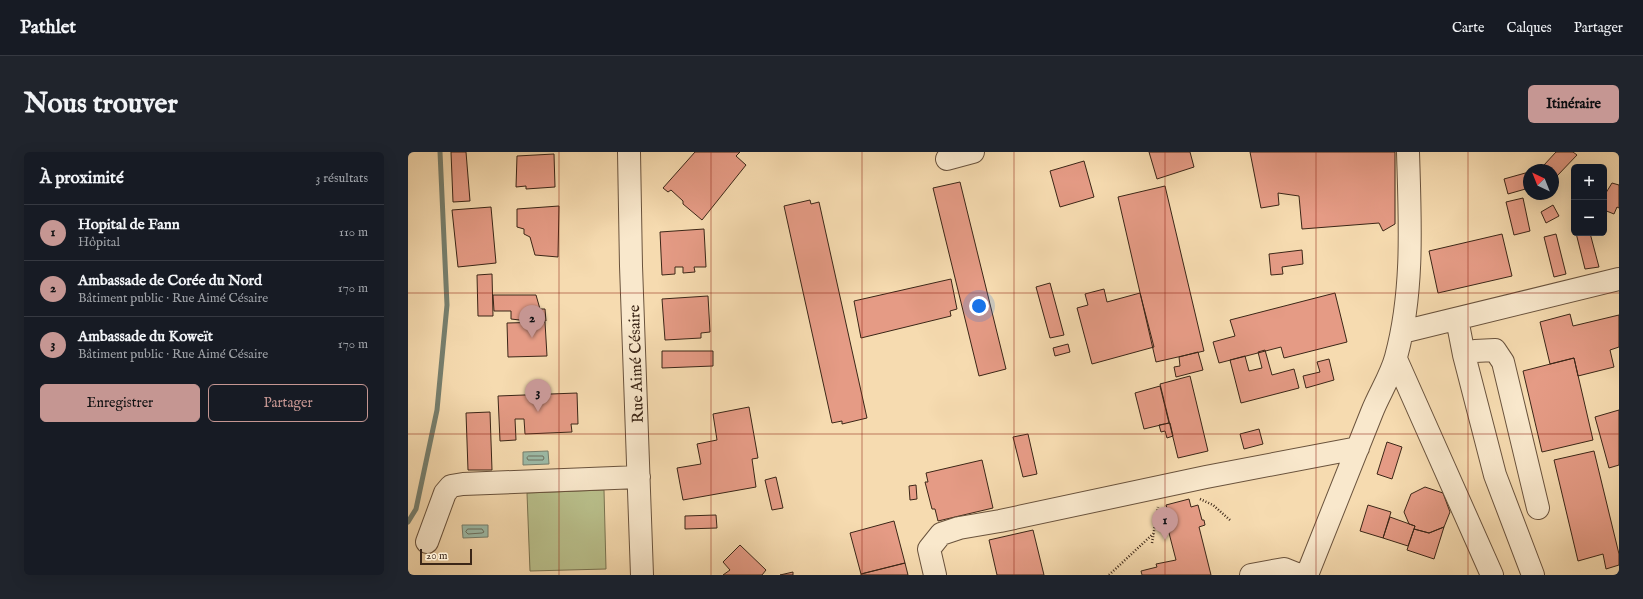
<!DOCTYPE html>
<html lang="fr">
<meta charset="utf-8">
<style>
body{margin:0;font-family:"IM FELL English",serif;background:#20242c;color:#f1f3f6}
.controls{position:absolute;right:12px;top:12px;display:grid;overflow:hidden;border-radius:6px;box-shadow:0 4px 16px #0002}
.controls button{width:36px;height:36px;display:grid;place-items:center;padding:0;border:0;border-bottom:1px solid #363941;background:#171b24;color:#f1f3f6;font:20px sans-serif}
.compass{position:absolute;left:1115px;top:12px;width:36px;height:36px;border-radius:50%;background:#171b24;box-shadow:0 4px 16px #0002;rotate:317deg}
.scale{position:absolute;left:12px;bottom:10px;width:52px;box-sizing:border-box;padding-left:4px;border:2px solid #3b2617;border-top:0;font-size:11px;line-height:14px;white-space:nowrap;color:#3b2617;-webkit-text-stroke:3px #f9e8cc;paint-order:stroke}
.you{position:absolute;left:571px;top:154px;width:14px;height:14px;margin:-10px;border:3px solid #fff;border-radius:50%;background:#1a73e8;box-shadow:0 0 0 6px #1a73e833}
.badge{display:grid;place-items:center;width:26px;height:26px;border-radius:50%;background:#c59692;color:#111;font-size:13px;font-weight:700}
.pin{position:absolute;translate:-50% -33px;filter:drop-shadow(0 1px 2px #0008)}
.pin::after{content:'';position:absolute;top:21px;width:14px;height:12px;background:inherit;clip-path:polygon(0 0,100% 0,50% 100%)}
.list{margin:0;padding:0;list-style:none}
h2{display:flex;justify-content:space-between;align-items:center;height:52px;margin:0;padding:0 16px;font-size:17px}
h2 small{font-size:13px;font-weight:400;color:#9ea1a6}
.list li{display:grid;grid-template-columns:26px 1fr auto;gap:12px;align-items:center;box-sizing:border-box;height:56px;padding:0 16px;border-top:1px solid #363941}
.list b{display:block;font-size:15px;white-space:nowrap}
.list p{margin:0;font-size:13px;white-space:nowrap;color:#9ea1a6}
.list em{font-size:13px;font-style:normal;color:#9ea1a6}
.actions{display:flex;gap:8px;padding:12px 16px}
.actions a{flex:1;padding:9px 0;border:1px solid #c59692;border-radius:6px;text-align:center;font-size:14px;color:#c59692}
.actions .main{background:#c59692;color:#111}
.map{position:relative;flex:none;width:1211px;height:423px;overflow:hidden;border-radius:6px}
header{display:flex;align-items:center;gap:24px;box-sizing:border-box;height:56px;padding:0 20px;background:#171b24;border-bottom:1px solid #363941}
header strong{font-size:19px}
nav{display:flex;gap:22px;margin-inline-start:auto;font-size:14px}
.intro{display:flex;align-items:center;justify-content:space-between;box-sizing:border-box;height:96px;padding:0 24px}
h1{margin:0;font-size:28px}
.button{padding:10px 18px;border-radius:6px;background:#c59692;color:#111;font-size:14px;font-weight:700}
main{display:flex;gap:24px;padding:0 24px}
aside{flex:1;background:#171b24;border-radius:6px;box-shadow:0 4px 16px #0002}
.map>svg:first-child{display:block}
.green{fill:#bac18d;stroke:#7a7452}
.water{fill:#9dbba8;stroke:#767f6e}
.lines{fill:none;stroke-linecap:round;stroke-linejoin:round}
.shore{stroke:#6c7060;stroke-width:1}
.stream{stroke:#767f6e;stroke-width:5}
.building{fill:#e59b85;stroke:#3b2617}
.minor-casing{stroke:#6a533d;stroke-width:24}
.path{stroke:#3b2617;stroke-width:2.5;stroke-dasharray:1 2;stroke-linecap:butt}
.minor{stroke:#f9e8cc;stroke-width:22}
.grid{fill:none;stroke:#8f2418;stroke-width:1;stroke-opacity:0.55}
.labels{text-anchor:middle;stroke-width:4;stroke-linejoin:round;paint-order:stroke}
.street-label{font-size:16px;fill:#3b2617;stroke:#f9e8cc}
</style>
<header>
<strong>Pathlet</strong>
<nav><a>Carte</a><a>Calques</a><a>Partager</a></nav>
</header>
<div class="intro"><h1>Nous trouver</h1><a class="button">Itinéraire</a></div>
<main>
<aside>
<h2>À proximité<small>3 résultats</small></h2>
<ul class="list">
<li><span class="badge">1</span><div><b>Hopital de Fann</b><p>Hôpital</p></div><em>110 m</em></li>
<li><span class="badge">2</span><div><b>Ambassade de Corée du Nord</b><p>Bâtiment public · Rue Aimé Césaire</p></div><em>170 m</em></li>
<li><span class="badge">3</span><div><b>Ambassade du Koweït</b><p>Bâtiment public · Rue Aimé Césaire</p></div><em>170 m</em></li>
</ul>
<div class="actions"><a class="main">Enregistrer</a><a>Partager</a></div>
</aside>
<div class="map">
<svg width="1211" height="423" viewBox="0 0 1211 423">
<rect width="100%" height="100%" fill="#f6dbb0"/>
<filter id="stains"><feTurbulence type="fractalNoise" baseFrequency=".005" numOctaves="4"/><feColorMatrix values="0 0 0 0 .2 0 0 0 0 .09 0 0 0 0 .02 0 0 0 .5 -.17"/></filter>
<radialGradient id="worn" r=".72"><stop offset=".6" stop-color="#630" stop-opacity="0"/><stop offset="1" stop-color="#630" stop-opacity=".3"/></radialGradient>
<path class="green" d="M196 338 198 417 122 419 119 341Z"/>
<path class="water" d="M140 299 141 312 115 313V300Z
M54 373H80V385L55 386Z"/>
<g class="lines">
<path class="shore" d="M121 304H135L136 306 135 308H120L119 306Z
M60 377H74L76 380 74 381 60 382 58 380Z"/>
<path class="stream" d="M0 370 8 357 29 258 39 153 32 0"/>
</g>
<path class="building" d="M43 0H58L62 49 45 50Z
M287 0H332L328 4 338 13 294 68 275 52V49L263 38 260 40 255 36Z
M741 0H782L786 15 749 27Z
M842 0H987V72L975 79 971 71 894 77 891 44 870 41 871 53 853 56Z
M1148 0H1165L1169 3 1149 24 1145 21V18H1142L1136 13Z
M146 2 147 35 118 37V34L108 35 109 4Z
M676 9 686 45 652 55 642 19Z
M1121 20V36L1100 42 1096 27Z
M552 30 598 217 571 224 525 36Z
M1204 31 1211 33V56L1209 55 1206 62 1196 58V44Z
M757 34 796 199 748 210 710 45Z
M1115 46 1122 79 1106 83 1098 50Z
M402 48 403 52 411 50 459 266 434 272V269L424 271 376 54Z
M1145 53 1151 64 1138 71 1133 60Z
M151 54 150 105 127 103 122 85 116 82V77L109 75V57Z
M83 55 88 111 50 115 44 58Z
M296 77 298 115H286L287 120 275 121V115H267V122L254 123 252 80Z
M1168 81H1182L1191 115 1177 117Z
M1094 82 1104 124 1030 141 1021 99Z
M1148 82 1158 122 1146 125 1136 85Z
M894 98 895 112 874 115 875 122 863 123 861 102Z
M84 122 85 164H70L69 123Z
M543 127 549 157 542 159 543 164 453 186 446 149Z
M642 131 656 183 642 186 628 135Z
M696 137 699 150 732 141 746 195 684 212 669 156 680 153 677 142Z
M927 141 939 190 876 206 873 195 811 211 805 190 827 184 822 168Z
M85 143H128L132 157H137L138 169 129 170 103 167V159H86Z
M300 144 302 180 293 181V186L257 188 254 147Z
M1162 162 1165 174 1211 163V195L1202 198 1206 215 1170 224 1166 206 1142 212 1132 170Z
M137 170 139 204 100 205 99 171Z
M660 192 662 200 647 204 645 196Z
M857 198 864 223 886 217 891 236 833 251 822 208 837 204 841 219 854 216 850 200Z
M254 199H305V214L254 216Z
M790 200 795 218 768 225 766 215 772 214 771 205Z
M1166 206 1185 288 1134 300 1115 219Z
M921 207 926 228 898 236 895 224 912 220 909 210Z
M782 224 800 299 770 306 752 232Z
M752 234 761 271 736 277 727 241Z
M169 241 170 272H163L164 280 117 282 116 267H107L108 288 92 289 90 244Z
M341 255 350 306 344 307 348 335 275 348 269 316 293 312 289 292 309 288 305 262Z
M1211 258V313L1201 316 1187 265Z
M82 260 84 318H60L58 261Z
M761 271H762L765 284 759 286 757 279 753 280 751 273Z
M851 277 855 292 836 297 832 282Z
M620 282 629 322 615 325 605 285Z
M979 290 994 295 984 327 969 322Z
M1186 299 1211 402V413L1198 417 1195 402 1170 409 1146 308Z
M574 308 585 356 530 369 527 357H524L517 330H520L518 321Z
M368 325 375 356 364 358 357 328Z
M508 333 509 347 502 348 501 334Z
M1017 335 1035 341 1042 360 1036 375 1021 381 1006 377 1007 374 1001 372 996 360 1003 342Z
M781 347 783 355 790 353 794 368H796L797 373 791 375 803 423H734L733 419 749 415 748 412 768 408 761 381 755 383 753 378 757 377 754 364 761 362 758 353Z
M960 353 983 360 975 386 952 379Z
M308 363 309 376 277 377V364Z
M982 365 1007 374 1000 394 975 386Z
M486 369 497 411 453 422 442 381Z
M1036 375 1026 407 999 398 1006 377 1021 381Z
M625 378 636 423H589L581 388Z
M332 393 358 418 354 423H315L322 418 315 410Z
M497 411 500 423H453V422Z
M385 420V423H372Z"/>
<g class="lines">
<g class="minor-casing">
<path id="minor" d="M221 0 223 114 234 423
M539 7 565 0
M1049 167 1056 203 1087 323 1125 423
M994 180 1211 127
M1056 203 1067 199 1087 198 1095 210 1130 356
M988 207 1084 423
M19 390 37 341 43 334 55 332 231 325
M527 423 521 397 533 382 551 376 592 369 798 325 950 296
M843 423 876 417 891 423
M899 423C920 369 942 315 964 260 971 242 983 224 988 205 1006 139 1002 68 1000 0"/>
</g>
<path class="path" d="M792 347 805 353 822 368
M744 391 750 355
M701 423 746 381"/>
<use href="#minor" class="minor"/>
</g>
<path class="grid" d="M151 0V423M303 0V423M454 0V423M606 0V423M757 0V423M908 0V423M1060 0V423M0 141H1211M0 282H1211"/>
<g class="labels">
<g class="street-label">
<text transform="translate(227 212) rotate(-92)" y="6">Rue Aimé Césaire</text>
</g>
</g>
<rect width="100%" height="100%" filter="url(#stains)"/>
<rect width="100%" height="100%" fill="url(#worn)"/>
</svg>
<div class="controls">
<button>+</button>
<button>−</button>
</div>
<svg class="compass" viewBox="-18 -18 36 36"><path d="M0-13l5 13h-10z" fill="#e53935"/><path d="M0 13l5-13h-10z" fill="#9ea1a6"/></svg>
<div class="scale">20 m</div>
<div class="you"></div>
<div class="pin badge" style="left:757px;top:388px">1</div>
<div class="pin badge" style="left:124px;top:186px">2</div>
<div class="pin badge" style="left:130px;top:260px">3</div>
</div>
</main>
